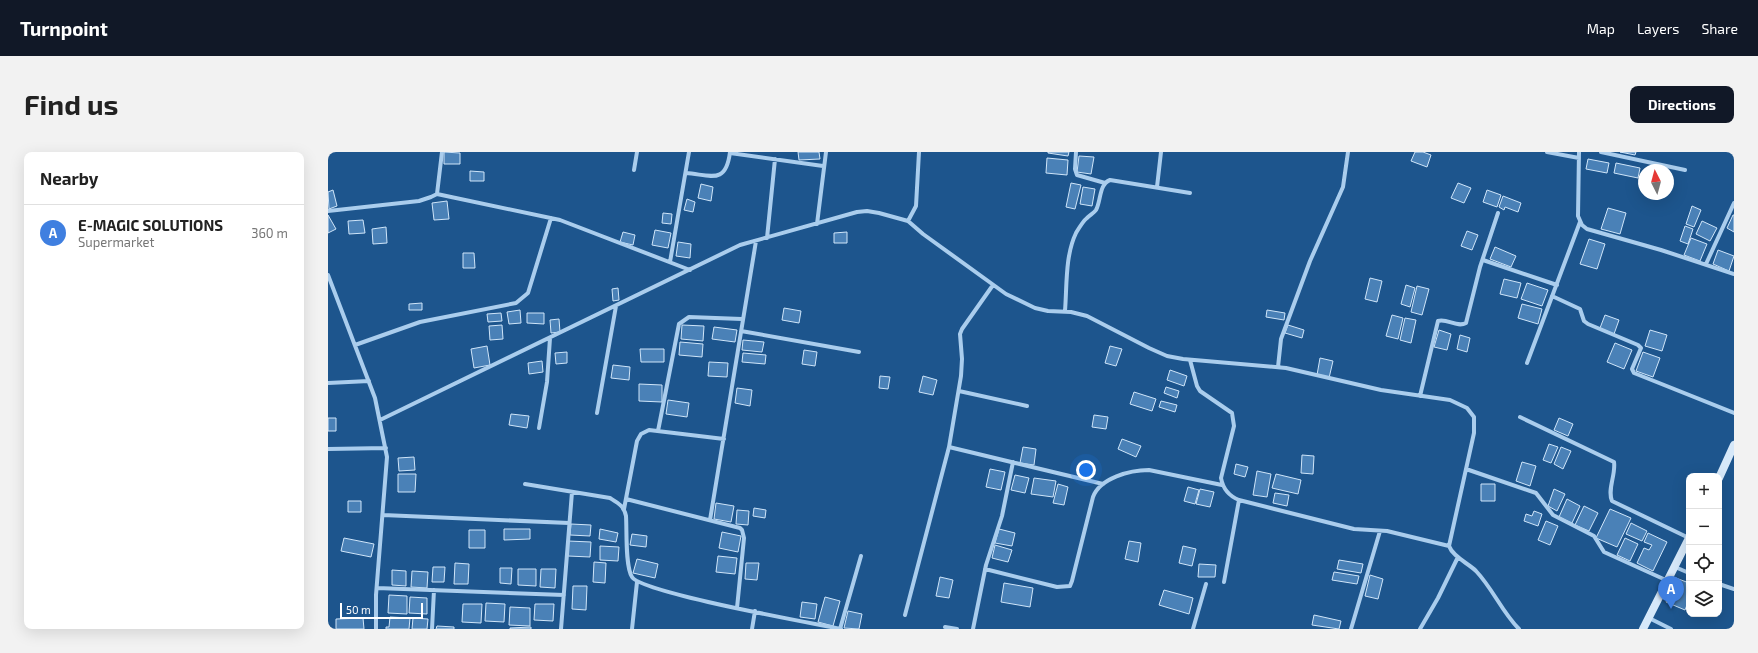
<!DOCTYPE html>
<meta charset="utf-8">
<style>
body{margin:0;font-family:"Exo 2",sans-serif;background:#f2f2f2;color:#222}
.controls{position:absolute;right:12px;bottom:12px;display:grid;overflow:hidden;border-radius:8px;box-shadow:0 4px 16px #0002}
.controls button{width:36px;height:36px;display:grid;place-items:center;padding:0;border:0;border-bottom:1px solid #e0e0e0;background:#fff;color:#222;font:20px sans-serif}
.compass{position:absolute;left:1310px;top:12px;width:36px;height:36px;border-radius:50%;background:#fff;box-shadow:0 4px 16px #0002;rotate:354deg}
.scale{position:absolute;left:12px;bottom:10px;width:83px;box-sizing:border-box;padding-left:4px;border:2px solid #fff;border-top:0;font-size:11px;line-height:14px;white-space:nowrap;color:#fff;-webkit-text-stroke:3px #1d558d;paint-order:stroke}
.you{position:absolute;left:758px;top:318px;width:14px;height:14px;margin:-10px;border:3px solid #fff;border-radius:50%;background:#1a73e8;box-shadow:0 0 0 6px #1a73e833}
.badge{display:grid;place-items:center;width:26px;height:26px;border-radius:50%;background:#111827;color:#fff;font-size:13px;font-weight:700}
.pin{position:absolute;translate:-50% -33px;filter:drop-shadow(0 1px 2px #0008)}
.pin::after{content:'';position:absolute;top:21px;width:14px;height:12px;background:inherit;clip-path:polygon(0 0,100% 0,50% 100%)}
.list{margin:0;padding:0;list-style:none}
h2{display:flex;justify-content:space-between;align-items:center;height:52px;margin:0;padding:0 16px;font-size:17px}
h2 small{font-size:13px;font-weight:400;color:#767676}
.list li{display:grid;grid-template-columns:26px 1fr auto;gap:12px;align-items:center;box-sizing:border-box;height:56px;padding:0 16px;border-top:1px solid #e0e0e0}
.list b{display:block;font-size:15px;white-space:nowrap}
.list p{margin:0;font-size:13px;white-space:nowrap;color:#767676}
.list em{font-size:13px;font-style:normal;color:#767676}
.icon{flex:none;width:22px;height:22px;fill:none;stroke:currentColor;stroke-width:2;stroke-linecap:round;stroke-linejoin:round}
.map{position:relative;flex:none;width:1406px;height:477px;overflow:hidden;border-radius:8px}
header{display:flex;align-items:center;gap:24px;box-sizing:border-box;height:56px;padding:0 20px;background:#111827;color:#fff}
header strong{font-size:19px}
nav{display:flex;gap:22px;margin-inline-start:auto;font-size:14px}
.intro{display:flex;align-items:center;justify-content:space-between;box-sizing:border-box;height:96px;padding:0 24px}
h1{margin:0;font-size:28px}
.button{padding:10px 18px;border-radius:8px;background:#111827;color:#fff;font-size:14px;font-weight:700}
main{display:flex;gap:24px;padding:0 24px}
aside{flex:1;background:#fff;border-radius:8px;box-shadow:0 4px 16px #0002}
.map>svg:first-child{display:block}
.building{fill:#4a81b7;stroke:#cfe5f9}
.lines{fill:none;stroke-linecap:round;stroke-linejoin:round}
.street{stroke:#aacded;stroke-width:4}
.secondary{stroke:#d6e8f9;stroke-width:8}
</style>
<header>
<strong>Turnpoint</strong>
<nav><a>Map</a><a>Layers</a><a>Share</a></nav>
</header>
<div class="intro"><h1>Find us</h1><a class="button">Directions</a></div>
<main>
<aside>
<h2>Nearby<small></small></h2>
<ul class="list">
<li><span class="badge" style="background:#3f7fe0">A</span><div><b>E-MAGIC SOLUTIONS</b><p>Supermarket</p></div><em>360 m</em></li>
</ul>
</aside>
<div class="map">
<svg width="1406" height="477" viewBox="0 0 1406 477">
<rect width="100%" height="100%" fill="#1d558d"/>
<path class="building" d="M116 0 132 1V12H116Z
M470 0H491L492 7 471 8Z
M720 0H741L740 4 720 1Z
M1087 0H1095L1103 3 1099 15 1083 9Z
M1292 0H1308L1307 3Z
M751 4 766 5 763 22 749 20Z
M719 6 740 8 739 23 718 21Z
M1260 7 1281 11 1279 21 1258 17Z
M1288 11 1312 16 1310 26 1286 21Z
M142 19 156 20V29H142Z
M743 31 753 33 747 57 738 55Z
M1130 31 1143 36 1136 51 1123 46Z
M373 32 385 35 383 49 370 46Z
M755 35 767 37 764 54 752 52Z
M5 38 9 54 1 57 0 40Z
M1159 38 1173 43 1169 55 1155 50Z
M1175 44 1193 51 1190 60 1177 55 1176 58 1171 55Z
M359 47 367 50 365 60 356 58Z
M119 49 121 67 106 68 104 51Z
M1364 54 1373 58 1366 75 1358 72Z
M1280 56 1298 61 1292 82 1273 77Z
M335 61 344 62 343 72 334 71Z
M0 63 8 77 0 81Z
M1405 63H1406V80L1399 76Z
M35 68 37 81 21 82 20 69Z
M1374 69 1389 76 1382 89 1368 82Z
M1357 74 1365 77 1360 92 1352 89Z
M58 75 59 91 45 92 44 77Z
M327 78 343 81 340 96 324 93Z
M1139 79 1150 83 1144 98 1133 94Z
M295 80 307 83 305 93 292 90Z
M519 80V91H506V81Z
M1363 86 1379 92 1372 109 1356 103Z
M1261 87 1277 92 1269 117 1252 112Z
M350 90 363 92 362 106 348 104Z
M1167 95 1188 104 1183 115 1162 107Z
M1390 98 1406 104 1401 119 1385 112Z
M135 101H146L147 116H135Z
M1042 126 1054 129 1049 150 1037 147Z
M1176 127 1193 131 1189 146 1172 142Z
M1199 131 1220 138 1214 154 1193 147Z
M1078 133 1087 136 1082 155 1073 152Z
M1089 134 1101 137 1094 163 1083 160Z
M290 136 291 148 285 149 284 137Z
M94 151V158H81V152Z
M1194 152 1214 157 1210 172 1190 166Z
M456 156 473 159 471 171 454 168Z
M192 158 193 171 181 172 179 160Z
M939 158 957 161 956 168 938 165Z
M173 161 174 169 160 170 159 162Z
M199 161H216V172L199 171Z
M1064 163 1075 166 1070 187 1058 184Z
M1277 163 1291 168 1286 182 1272 176Z
M1077 166 1088 168 1083 191 1072 188Z
M231 167 232 180 223 181 222 168Z
M174 173 175 187 162 188 161 174Z
M354 173 376 174 375 189 353 187Z
M960 173 976 178 974 186 957 181Z
M386 175 409 178 407 190 384 187Z
M1111 178 1123 182 1119 198 1106 195Z
M1322 178 1339 183 1334 199 1317 194Z
M1132 183 1142 186 1139 200 1129 197Z
M415 188 436 190 434 200 414 198Z
M352 190 375 192 374 205 351 203Z
M1287 191 1304 198 1296 217 1279 210Z
M159 194 162 213 146 216 143 197Z
M782 194 794 197 788 214 777 211Z
M312 197H336V210H313Z
M476 198 489 200 487 214 474 212Z
M239 200V211L228 212 227 201Z
M1315 200 1332 206 1325 225 1308 219Z
M415 201 438 203 437 212 414 210Z
M992 206 1005 209 1001 226 989 223Z
M214 209 215 220 201 222 200 211Z
M381 210 400 211 399 225 380 224Z
M285 213 302 215 301 228 283 226Z
M842 218 859 224 856 234 839 228Z
M552 224 562 225 560 237 551 236Z
M595 224 609 228 605 243 591 240Z
M311 232 334 233V250L311 249Z
M838 235 851 239 849 246 836 241Z
M409 236 424 238 422 254 407 251Z
M806 240 828 247 824 259 802 252Z
M340 248 361 251 359 265 338 262Z
M833 249 849 253 847 260 831 255Z
M183 262 201 264 199 276 181 273Z
M766 263 780 265 778 277 764 275Z
M0 266H8V279H0Z
M1231 266 1245 272 1240 284 1226 278Z
M794 287 813 294 808 305 790 297Z
M1221 292 1230 295 1223 311 1215 308Z
M695 295 708 297 706 313 692 311Z
M1233 295 1243 299 1235 317 1226 312Z
M974 303 986 304 985 322 973 321Z
M86 305 87 318 71 319 70 306Z
M1194 310 1208 314 1202 334 1188 329Z
M908 312 920 315 917 325 906 322Z
M662 317 677 320 673 338 658 335Z
M929 319 943 322 939 345 925 343Z
M70 322H88L87 340H70Z
M948 322 973 328 970 342 944 336Z
M687 323 701 326 697 341 683 338Z
M706 326 728 329 725 345 703 342Z
M730 332 740 335 736 353 725 351Z
M1153 332H1167V349H1153Z
M860 335 871 338 867 352 856 349Z
M872 337 886 340 882 355 868 352Z
M1226 337 1237 342 1229 359 1220 354Z
M947 341 961 343 959 354 945 351Z
M1239 347 1252 354 1244 371 1231 365Z
M20 349H33V360H20Z
M388 351 406 354 403 370 386 367Z
M1256 354 1270 361 1261 379 1247 373Z
M426 356 438 358 437 366 425 364Z
M1282 357 1303 366 1289 395 1268 386Z
M409 358 421 359 420 373 408 372Z
M1206 359 1214 362 1210 374 1196 369 1198 362 1204 364Z
M1218 369 1230 374 1222 393 1210 388Z
M1303 371 1319 379 1314 389 1298 382Z
M243 372 263 373 262 384 242 383Z
M176 377H202V387L176 388Z
M272 377 290 381 288 390 271 387Z
M671 377 687 381 684 394 667 391Z
M141 378H157V396H141Z
M394 380 413 384 410 400 391 396Z
M1320 381 1339 390 1325 419 1309 411 1316 396 1321 398 1324 393 1316 390Z
M304 382 319 384 318 395 302 393Z
M16 386 46 392 43 405 13 399Z
M1297 386 1310 392 1302 409 1289 403Z
M240 389 263 390 262 405 240 404Z
M801 389 813 391 810 410 797 407Z
M667 393 684 398 680 410 664 406Z
M272 394 291 395 290 409 272 408Z
M855 394 868 397 864 414 851 411Z
M390 404 409 406 407 422 388 420Z
M309 407 330 412 327 426 305 421Z
M1011 408 1035 412 1033 421 1009 417Z
M266 410 278 411 277 431 265 430Z
M127 411 141 412 140 432H126Z
M418 411H431L429 428 417 427Z
M871 412 888 413 887 425H870Z
M105 415H117L116 430H104Z
M172 416H184L183 432 172 431Z
M190 417H208V434L190 433Z
M213 417H228L227 436 212 435Z
M64 418 78 419V434L64 433Z
M84 419 100 420 99 436 83 435Z
M1006 420 1031 424 1029 432 1004 428Z
M1042 423 1055 427 1050 447 1037 444Z
M612 425 625 428 621 446 608 444Z
M1348 426 1361 431V448L1357 458 1338 450Z
M676 431 705 436 702 455 673 450Z
M245 434H259L258 458 244 457Z
M836 438 865 446 861 462 831 453Z
M61 443 79 444V462L60 461Z
M82 445 99 446V462L81 461Z
M497 445 512 449 505 474 490 470Z
M474 450 489 452 487 467 472 465Z
M158 451 177 452 176 470 157 469Z
M135 452H154L153 471 134 470Z
M207 452H226L225 469 206 468Z
M182 455 202 456V474L181 473Z
M520 459 534 462 531 477 516 476Z
M986 463 1013 469 1011 477 984 473Z
M62 465 82 466 81 477H58V475H61Z
M35 466 36 477H8V467Z
M85 466 100 467 99 477H84Z
M109 474 126 475V477H108Z
M203 475V477H182V476Z"/>
<g class="lines">
<path class="street" d="M748 0 747 17 749 23 777 31
M1219 0 1251 6
M1251 0 1250 64 1254 73 1259 77 1333 98 1406 122
M1273 0 1357 18
M402 1 495 14
M306 18 309 0
M358 21C383 23 398 33 402 0
M829 35 833 0
M109 42 232 68 362 118
M0 59 91 49 103 45 109 42 114 0
M580 69 588 54 591 0
M489 72 498 0
M439 86 447 7
M1155 108 1229 133
M342 110 361 0
M1378 112 1406 51
M0 123 47 246 59 305 48 443V477
M1224 144 1252 157 1256 169 1260 172 1310 193 1313 196 1304 217 1306 221 1406 261
M737 159C739 134 737 104 748 81 751 76 755 69 759 66 762 63 766 61 768 58 773 49 771 32 782 28L862 41
M413 179 531 200
M27 193 92 170 188 151 200 141 223 66
M862 208 869 234 872 239 904 261 906 274 893 326C895 337 901 344 911 348L1026 377 1059 379 1121 394
M1199 211 1252 70
M950 215 953 187 982 109 1015 35 1020 0
M0 231 41 229
M631 239 699 254
M1092 244 1110 169C1119 166 1129 176 1138 171L1152 115 1170 61
M269 261 288 154
M1192 265 1286 310C1288 323 1279 337 1284 349L1361 386
M52 268 412 93 529 60 539 59 551 61 580 69 595 82 678 142 707 156 720 159 743 160 759 164 821 196 839 204 855 207 958 216 1053 238 1122 248 1139 256 1146 265V281L1121 394C1125 405 1140 411 1148 419 1165 437 1174 460 1191 477
M211 276 219 230 222 186
M330 279 351 172 361 165 414 167
M621 295 775 332
M0 297 58 296
M1138 317 1208 341 1225 363 1266 384 1276 400 1340 429
M197 332 282 346C290 351 296 354 298 364 299 378 297 414 304 425 314 441 484 471 513 477
M298 347 412 376 414 378 416 386 409 456
M296 357 309 289 313 282 321 278 396 287
M55 363 241 371
M382 368 428 89
M1347 415 1361 421
M657 417 729 435 742 434 744 429 765 345C772 326 802 318 821 318L894 333
M896 430 911 348
M1391 432 1406 437
M49 436 236 443
M577 463 621 295 633 224 634 207 632 182 634 177 665 133
M1321 466 1343 477
M617 475 629 477
M104 477 106 438
M233 477 244 340
M304 477 309 430
M424 477 427 459
M512 477 533 404
M645 477 658 413 674 364 685 310
M865 477 878 432
M1023 477 1052 379
M1092 477 1110 446 1130 405"/>
<path class="secondary" d="M1391 326 1406 293
M1315 477 1361 386"/>
</g>
</svg>
<div class="controls">
<button>+</button>
<button>−</button>
<button><svg class="icon" aria-label="locate" viewBox="0 0 24 24"><circle cx="12" cy="12" r="6"/><path d="M12 2v4M12 18v4M2 12h4M18 12h4"/></svg></button>
<button><svg class="icon" aria-label="layers" viewBox="0 0 24 24"><path d="M12 4l9 5-9 5-9-5zM3 14l9 5 9-5"/></svg></button>
</div>
<svg class="compass" viewBox="-18 -18 36 36"><path d="M0-13l5 13h-10z" fill="#e53935"/><path d="M0 13l5-13h-10z" fill="#767676"/></svg>
<div class="scale">50 m</div>
<div class="you"></div>
<div class="pin badge" style="left:1343px;top:457px;background:#3f7fe0">A</div>
</div>
</main>
